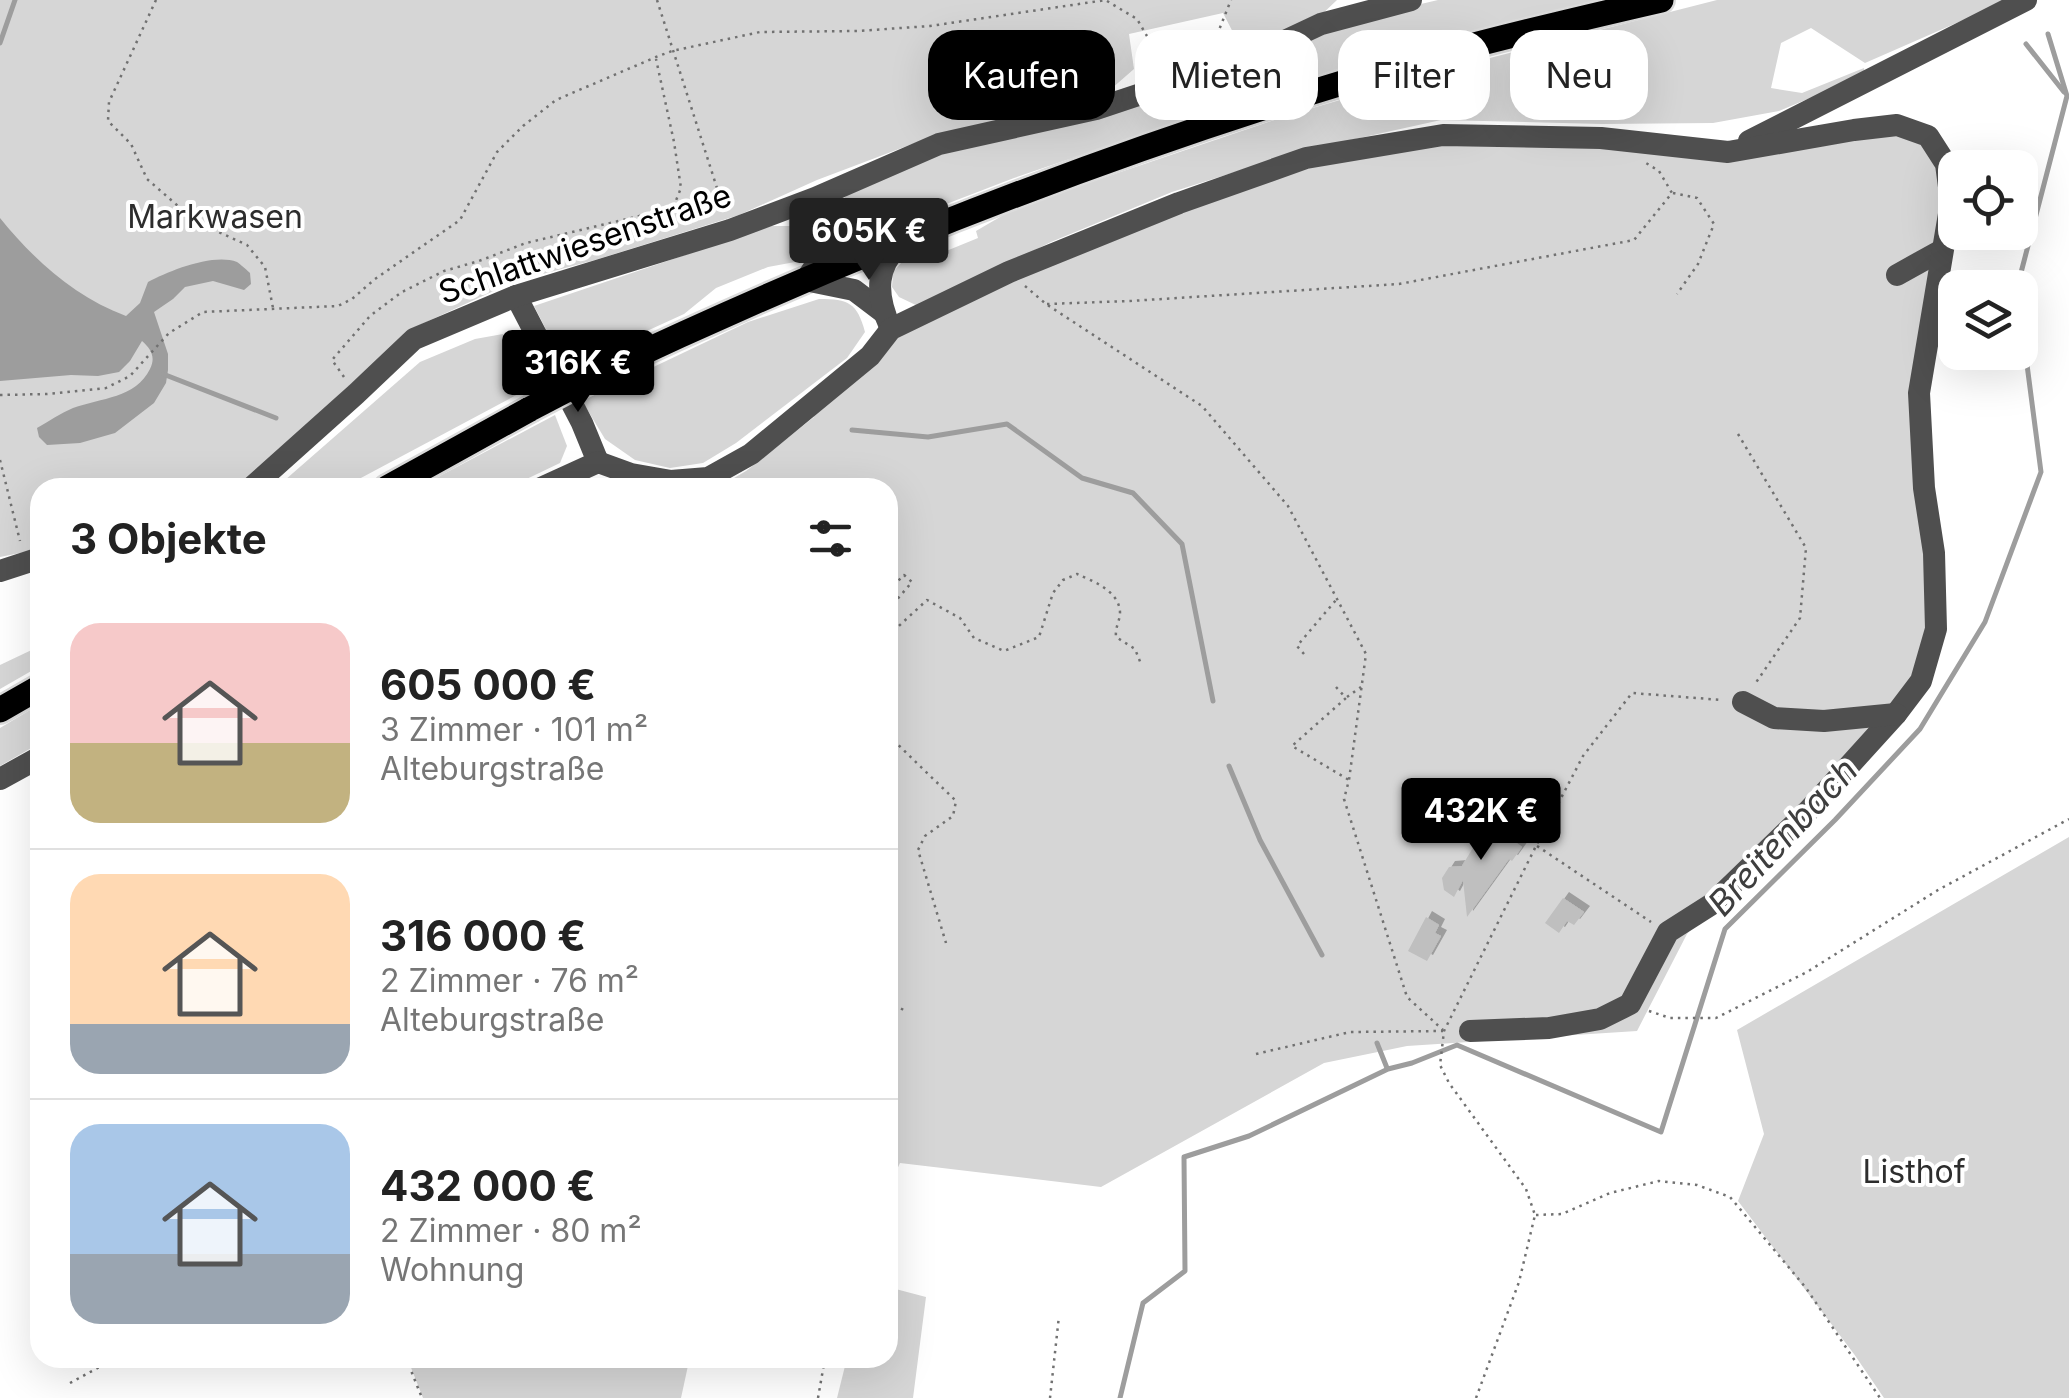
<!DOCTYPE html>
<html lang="de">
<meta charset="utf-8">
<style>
:root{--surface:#fff;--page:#f2f2f2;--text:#222;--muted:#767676;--line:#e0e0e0;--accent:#000}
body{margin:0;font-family:Inter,sans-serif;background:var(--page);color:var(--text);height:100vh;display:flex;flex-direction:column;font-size:38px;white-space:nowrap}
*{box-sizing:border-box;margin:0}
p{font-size:32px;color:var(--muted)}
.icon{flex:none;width:55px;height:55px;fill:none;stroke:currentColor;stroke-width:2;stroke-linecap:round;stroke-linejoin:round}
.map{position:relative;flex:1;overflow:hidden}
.sheet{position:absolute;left:30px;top:478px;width:868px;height:890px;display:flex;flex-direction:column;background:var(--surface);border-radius:30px;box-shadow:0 10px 40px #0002}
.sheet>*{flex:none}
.hud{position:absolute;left:928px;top:30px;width:950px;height:90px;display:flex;gap:20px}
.buttons{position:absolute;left:1938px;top:150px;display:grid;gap:20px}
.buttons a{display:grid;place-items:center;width:100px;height:100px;border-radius:20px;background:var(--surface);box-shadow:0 10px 40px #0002;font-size:50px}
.price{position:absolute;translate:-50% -85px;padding:0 22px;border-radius:10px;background:var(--accent);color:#fff;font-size:32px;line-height:65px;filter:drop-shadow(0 2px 5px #0008)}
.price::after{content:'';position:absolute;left:50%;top:60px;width:30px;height:22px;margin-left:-15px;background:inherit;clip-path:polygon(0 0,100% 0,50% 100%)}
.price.on{background:#222;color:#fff}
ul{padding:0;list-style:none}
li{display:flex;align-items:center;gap:30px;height:250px;padding:0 40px}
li+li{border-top:2px solid var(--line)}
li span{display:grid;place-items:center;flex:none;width:280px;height:200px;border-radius:30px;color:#555}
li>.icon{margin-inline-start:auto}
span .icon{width:120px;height:120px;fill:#fffc;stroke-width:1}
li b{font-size:42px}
h2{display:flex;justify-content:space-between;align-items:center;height:120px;padding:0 40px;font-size:42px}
.tag{padding:0 35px;border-radius:30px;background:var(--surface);box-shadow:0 10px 40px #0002;font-size:35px;line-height:90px}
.tag.on{background:var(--accent);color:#fff}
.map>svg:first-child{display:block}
.green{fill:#d6d6d6}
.water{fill:#9d9d9d}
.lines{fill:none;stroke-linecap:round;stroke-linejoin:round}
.stream{stroke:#9d9d9d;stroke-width:5}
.building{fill:#bfbfbf;filter:url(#shadow)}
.major-casing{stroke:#dbdbdb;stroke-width:30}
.path{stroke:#717171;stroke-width:2.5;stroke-dasharray:2.5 5;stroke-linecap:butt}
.minor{stroke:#4f4f4f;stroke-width:22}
.major{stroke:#000;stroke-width:25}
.major-bridge-casing{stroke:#dbdbdb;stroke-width:30;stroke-linecap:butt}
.major-bridge{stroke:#000;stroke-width:25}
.labels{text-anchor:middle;stroke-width:8;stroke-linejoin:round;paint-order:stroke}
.park-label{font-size:32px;fill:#2d2d2d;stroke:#fff}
.street-label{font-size:32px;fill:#000;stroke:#fff}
.water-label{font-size:35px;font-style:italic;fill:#3e3e3e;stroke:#fff}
</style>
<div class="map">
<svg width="2069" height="1398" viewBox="0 0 2069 1398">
<defs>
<filter id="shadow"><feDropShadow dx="6" dy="-6" stdDeviation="0" flood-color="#0004"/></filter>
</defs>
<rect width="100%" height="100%" fill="#fff"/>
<g class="green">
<path d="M0 0H1337L1318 18 1246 50 1237 40 1223 13 1129 34 1134 69 1103 96 936 135 817 180 739 215 595 260 513 282 411 329 238 487 40 488V549L0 557Z"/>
<path d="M1438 0H1606L1382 56 1252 97 1014 178 897 223 876 227 841 215 838 206 850 191 947 150 1374 15Z"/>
<path d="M1717 0H2009L1865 63 1811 28 1781 43 1771 88 1802 93 1864 68 1865 75 1779 111 1713 123 1602 124 1441 120 1301 151 1172 192 1051 242 920 307 899 297 892 287 893 272 902 262 934 256 978 238 976 231 1017 207 1292 114 1443 70Z"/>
<path d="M1897 125 1946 164 1919 393 1934 553 1921 681 1712 904 1687 934 1637 1031 1407 1046 1324 1063 1101 1187 900 1163 888 1189V488H717L746 471 814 417 816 401 891 329 1306 158 1443 135 1728 152Z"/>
<path d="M771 226H793L804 237 805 252 795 262 768 267 716 288 684 314 566 368 534 306Z"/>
<path d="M819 299C849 299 857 303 865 332L847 358 736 443 703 463 670 468 635 460 605 439 582 401 748 322Z"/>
<path d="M503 334 539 383 344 487H277L420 362 475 339Z"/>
<path d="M555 415 567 446 560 463 510 487H419Z"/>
<path d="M40 646V666L0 689V665Z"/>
<path d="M40 704V743L0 766V728Z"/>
<path d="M2069 837V1398H1884L1854 1354 1738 1201 1764 1134 1737 1030Z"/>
<path d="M888 1287 926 1297 913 1398H837L847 1358H888Z"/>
<path d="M689 1361 681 1398H423L410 1365Z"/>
</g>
<path class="water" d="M0 218C34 260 75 297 126 316L140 303 148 282C169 271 213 253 237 262 239 263 249 272 250 273L251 284 244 290 213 281 185 287 173 299 154 312 168 354V370L166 383 154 403 115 433 80 443 47 445 39 437 37 428C49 421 61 413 73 408 101 398 136 398 150 369 156 357 151 349 142 341L130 361 119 372 98 376 71 375 0 381Z"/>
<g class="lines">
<g class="stream">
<path d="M0 43 15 0"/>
<path d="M2026 44 2064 92"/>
<path d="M2017 288 2067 96 2048 34"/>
<path d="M163 374 276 418"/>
<path d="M852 430 928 437 1007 424 1082 478 1133 493 1182 544 1213 701"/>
<path d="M1229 766 1260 840 1322 955"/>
<path d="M1377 1043 1387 1068"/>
<path d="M1120 1398 1143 1303 1185 1271 1184 1157 1249 1136 1388 1069 1412 1063 1457 1045 1661 1132 1725 929 1835 820 1920 729 1985 622 2041 472 2020 311"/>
</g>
</g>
<g class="building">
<path d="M1479 817 1522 847 1512 861 1509 859 1467 917 1463 880 1454 897 1444 890 1442 878 1449 867 1462 866 1477 841 1467 835Z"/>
<path d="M1563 898 1584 912 1574 925 1567 921 1559 933 1545 923Z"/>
<path d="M1426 917 1439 925 1435 933 1441 936 1427 961 1408 951Z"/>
</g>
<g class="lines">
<g class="major-casing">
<g id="major">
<path d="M601 372C872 244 1152 135 1441 54 1513 34 1587 17 1661 0"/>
<path d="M387 488 530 409"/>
<path d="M0 710 40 687"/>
</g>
</g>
<g class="path">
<path d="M156 0 109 102 108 121 131 144 147 179 178 206 212 229 247 245 265 267 273 308"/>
<path d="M657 0 724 210"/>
<path d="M1107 1 1137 19 1154 48"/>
<path d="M1217 35 1231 0"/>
<path d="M1673 193 1697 198 1714 224 1698 264 1677 294"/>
<path d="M1025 286 1046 304 1202 406 1288 506 1366 654 1349 780 1344 799 1407 997 1443 1030"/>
<path d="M1047 304 1130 301 1399 284 1634 240 1672 193 1659 171 1646 163"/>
<path d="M344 377 332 360 370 316 402 292 444 271 479 261 526 243 673 208 681 188 674 142 656 59"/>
<path d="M0 395 47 394 106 388 130 376 169 333 203 312 338 306 352 299 375 279 460 220 497 152 523 126 556 100 656 57 672 51 760 32 857 31 930 26 1106 0"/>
<path d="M1738 434 1806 548 1800 618 1755 684"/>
<path d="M0 460 20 541"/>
<path d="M888 591 904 575 912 582 888 610"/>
<path d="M888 636 927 600 960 618 974 638 1004 651 1039 637 1053 593 1063 580 1077 574C1093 581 1119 591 1120 612 1120 621 1115 627 1116 637L1135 649 1141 664"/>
<path d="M1304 654 1297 646 1336 600"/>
<path d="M1336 687 1346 698 1292 746 1349 780"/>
<path d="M1347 697 1361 687"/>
<path d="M888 735 956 801 953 816 925 836 918 850 946 943"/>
<path d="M1537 846 1651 922"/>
<path d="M888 1001 907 1012"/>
<path d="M1649 1011 1670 1018H1716L1807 972 1938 890 2069 819"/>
<path d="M1256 1054 1350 1032 1443 1031"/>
<path d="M1536 1215 1562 1214 1610 1193 1659 1181 1697 1185 1730 1197 1806 1288 1880 1398"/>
<path d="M406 1358 422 1398"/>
<path d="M70 1383 116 1358"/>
<path d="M818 1398 825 1358"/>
<path d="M1050 1398 1059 1316"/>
<path d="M1476 1398 1519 1282 1535 1215 1526 1189 1449 1083 1440 1065 1444 1031 1536 846 1583 756 1632 693 1722 700"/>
</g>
<g class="minor">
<path d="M1749 141 2026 0"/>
<path d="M821 212 859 231 913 235"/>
<path d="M1897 275 1942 250"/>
<path d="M805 280C819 264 822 252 821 231 820 221 822 214 818 205"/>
<path d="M805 280 854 290 883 312"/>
<path d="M516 296 582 423 598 462"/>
<path d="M891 329C875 294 874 264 906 239"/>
<path d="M251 488 356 394 414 339 516 296 730 230 815 198 939 144 1096 109 1246 59 1321 24 1411 0"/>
<path d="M541 488 598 462 631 474 671 481 708 478 751 454 870 356 891 329 1009 272 1179 203 1306 158 1443 135 1601 138 1728 152 1854 130 1897 125 1928 136 1946 164 1951 202 1919 393 1924 488 1934 553 1936 629 1921 681 1896 714 1809 810 1712 904 1668 932 1630 1004 1600 1019 1549 1028 1470 1031"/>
<path d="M0 571 40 558"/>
<path d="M1743 702 1774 718 1824 721 1896 714"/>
<path d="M0 779 40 757"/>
</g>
<use href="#major" class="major"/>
<g class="major-bridge-casing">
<path id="major-bridge" d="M530 409 601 372"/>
</g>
<use href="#major-bridge" class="major-bridge"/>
</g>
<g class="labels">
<g class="park-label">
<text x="215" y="228">Markwasen</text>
<text x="1914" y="1183">Listhof</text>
</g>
<g class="street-label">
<text transform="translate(585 244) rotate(-19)" y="11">Schlattwiesenstraße</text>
</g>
<g class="water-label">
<text transform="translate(1783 837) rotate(-47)" y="12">Breitenbach</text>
</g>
</g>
</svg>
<div class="buttons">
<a><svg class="icon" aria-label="locate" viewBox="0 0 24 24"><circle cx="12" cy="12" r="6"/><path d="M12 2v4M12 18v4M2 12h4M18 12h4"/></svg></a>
<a><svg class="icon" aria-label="layers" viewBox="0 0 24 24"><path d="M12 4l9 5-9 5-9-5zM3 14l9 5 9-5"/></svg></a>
</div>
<b class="price on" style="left:869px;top:283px">605K €</b>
<b class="price" style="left:578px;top:415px">316K €</b>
<b class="price" style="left:1481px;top:863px">432K €</b>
<div class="hud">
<a class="tag on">Kaufen</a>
<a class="tag">Mieten</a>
<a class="tag">Filter</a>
<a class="tag">Neu</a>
</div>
<section class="sheet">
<h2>3 Objekte<svg class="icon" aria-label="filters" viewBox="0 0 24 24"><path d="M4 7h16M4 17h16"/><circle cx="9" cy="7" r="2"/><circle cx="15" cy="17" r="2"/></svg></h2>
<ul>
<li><span style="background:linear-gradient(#f6c9c9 60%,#c2b280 0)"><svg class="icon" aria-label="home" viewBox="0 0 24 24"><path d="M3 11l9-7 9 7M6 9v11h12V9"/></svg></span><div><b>605 000 €</b><p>3 Zimmer · 101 m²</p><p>Alteburgstraße</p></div></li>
<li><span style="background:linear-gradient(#ffd9b3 75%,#9aa5b1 0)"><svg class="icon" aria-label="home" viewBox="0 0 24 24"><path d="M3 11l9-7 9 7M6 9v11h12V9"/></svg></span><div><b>316 000 €</b><p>2 Zimmer · 76 m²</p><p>Alteburgstraße</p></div></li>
<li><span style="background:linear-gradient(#a9c7e8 65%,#9aa5b1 0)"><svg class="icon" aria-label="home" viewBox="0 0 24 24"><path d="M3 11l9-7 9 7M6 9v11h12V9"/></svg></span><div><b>432 000 €</b><p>2 Zimmer · 80 m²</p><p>Wohnung</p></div></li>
</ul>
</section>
</div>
